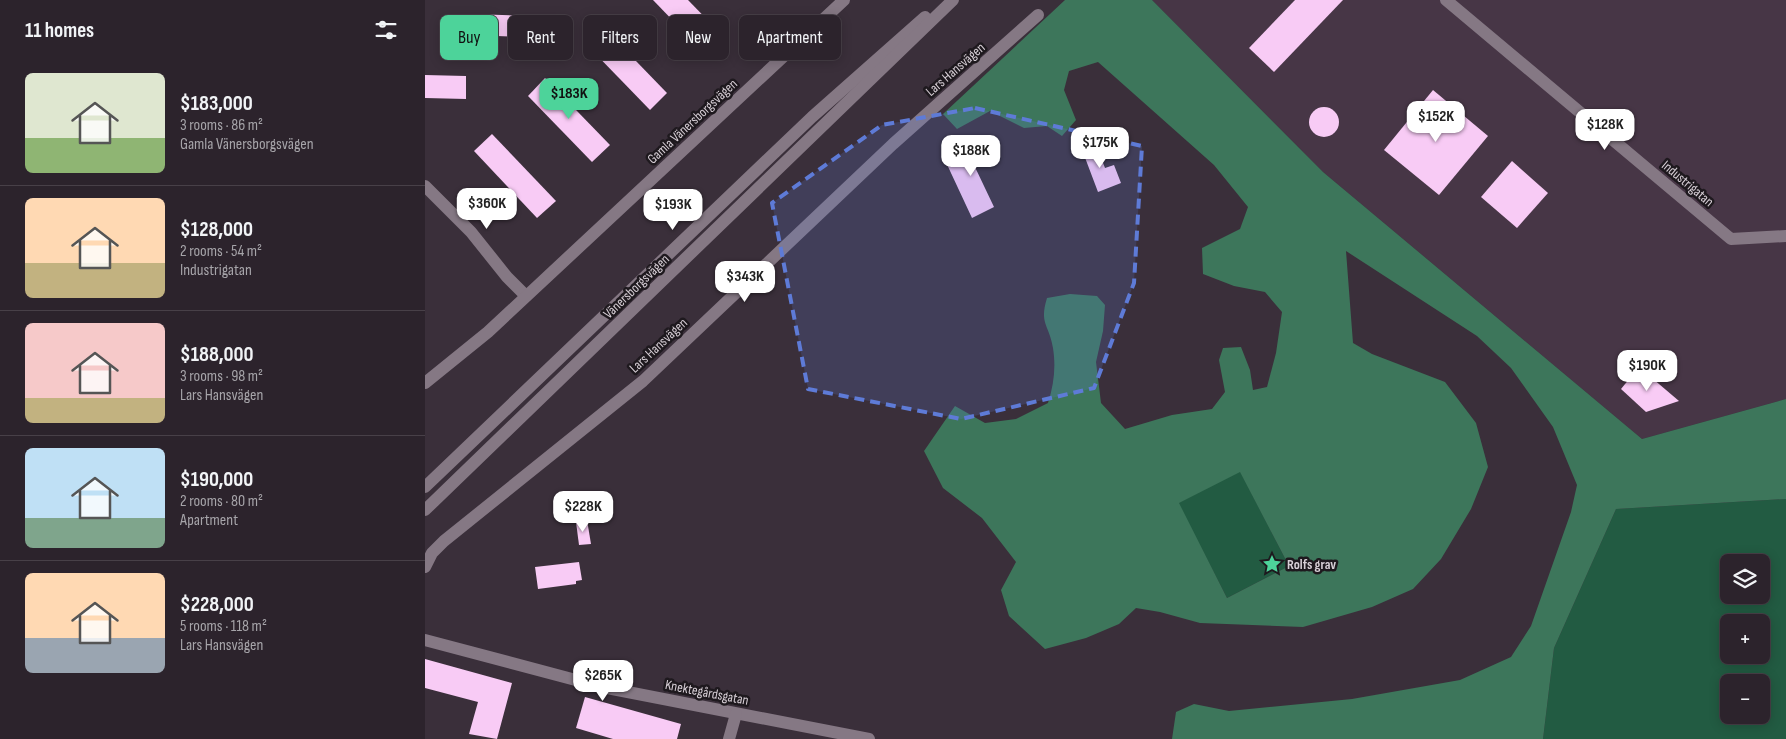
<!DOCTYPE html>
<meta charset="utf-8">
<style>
:root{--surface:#2c232c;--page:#382f38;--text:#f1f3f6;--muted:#a6a4a9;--line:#484048;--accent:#4dd39a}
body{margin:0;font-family:"Sofia Sans Condensed",sans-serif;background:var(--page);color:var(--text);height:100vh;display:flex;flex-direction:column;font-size:19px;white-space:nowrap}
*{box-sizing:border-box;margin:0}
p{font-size:16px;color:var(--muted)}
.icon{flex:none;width:28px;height:28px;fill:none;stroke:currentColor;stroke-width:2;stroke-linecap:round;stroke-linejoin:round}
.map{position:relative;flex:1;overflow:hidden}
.drawer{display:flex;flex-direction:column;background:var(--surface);width:425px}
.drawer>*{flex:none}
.guide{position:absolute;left:15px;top:15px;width:475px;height:45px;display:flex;gap:10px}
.fabs{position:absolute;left:1295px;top:554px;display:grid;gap:10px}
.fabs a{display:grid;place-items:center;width:50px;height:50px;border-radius:8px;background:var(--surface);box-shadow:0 2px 12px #0003,0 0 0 1px var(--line);font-size:25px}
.price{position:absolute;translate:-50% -42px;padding:0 11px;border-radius:10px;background:#fff;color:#222;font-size:16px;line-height:32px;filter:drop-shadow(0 1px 2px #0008)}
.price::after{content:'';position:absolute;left:50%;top:30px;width:15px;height:11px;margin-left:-8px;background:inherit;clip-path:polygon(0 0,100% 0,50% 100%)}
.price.selected{background:var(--accent);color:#111}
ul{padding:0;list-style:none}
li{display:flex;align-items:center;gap:15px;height:125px;padding:0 25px}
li+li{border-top:1px solid var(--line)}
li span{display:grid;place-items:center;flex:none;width:140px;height:100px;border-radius:8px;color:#555}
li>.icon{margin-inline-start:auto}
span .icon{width:60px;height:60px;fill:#fffc;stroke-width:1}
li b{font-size:21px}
h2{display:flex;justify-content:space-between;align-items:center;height:60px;padding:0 25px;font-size:21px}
.pill{padding:0 18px;border-radius:8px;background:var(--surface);box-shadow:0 2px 12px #0003,0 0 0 1px var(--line);font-size:18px;line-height:45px}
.pill.selected{background:var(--accent);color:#111}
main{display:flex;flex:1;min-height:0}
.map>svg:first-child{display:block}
.built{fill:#473646}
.green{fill:#225b42;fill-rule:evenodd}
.forest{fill:#3d765b;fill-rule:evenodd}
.building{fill:#f8cbf5}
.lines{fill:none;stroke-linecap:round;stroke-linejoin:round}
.minor{stroke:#857884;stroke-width:12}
.secondary{stroke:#857884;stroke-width:12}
.marked{fill:#5e7bd7;fill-opacity:0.2;stroke:#5e7bd7;stroke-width:4;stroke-dasharray:10 6;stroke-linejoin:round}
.labels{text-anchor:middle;stroke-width:5;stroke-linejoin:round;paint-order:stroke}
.street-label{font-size:14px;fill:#d7cfd6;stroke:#1e191e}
.poi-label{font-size:14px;font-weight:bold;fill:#d7cfd6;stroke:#1e191e;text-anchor:start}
</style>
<main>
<section class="drawer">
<h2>11 homes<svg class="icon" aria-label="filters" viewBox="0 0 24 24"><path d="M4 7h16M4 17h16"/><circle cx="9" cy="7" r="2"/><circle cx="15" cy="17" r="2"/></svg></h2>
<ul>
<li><span style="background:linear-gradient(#dfe7d0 65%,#8fb573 0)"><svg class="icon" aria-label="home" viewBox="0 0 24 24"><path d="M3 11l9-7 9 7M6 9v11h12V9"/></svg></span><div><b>$183,000</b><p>3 rooms · 86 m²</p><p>Gamla Vänersborgsvägen</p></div></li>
<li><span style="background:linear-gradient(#ffd9b3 65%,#c2b280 0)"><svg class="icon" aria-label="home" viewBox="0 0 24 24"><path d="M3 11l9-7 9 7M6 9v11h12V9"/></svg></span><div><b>$128,000</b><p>2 rooms · 54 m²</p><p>Industrigatan</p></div></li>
<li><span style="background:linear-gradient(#f6c9c9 75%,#c2b280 0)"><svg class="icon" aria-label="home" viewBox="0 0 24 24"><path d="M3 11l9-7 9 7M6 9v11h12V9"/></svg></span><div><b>$188,000</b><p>3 rooms · 98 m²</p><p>Lars Hansvägen</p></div></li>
<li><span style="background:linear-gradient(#bfe0f5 70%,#7fa58c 0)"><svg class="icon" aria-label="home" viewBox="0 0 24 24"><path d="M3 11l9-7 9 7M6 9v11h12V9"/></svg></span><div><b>$190,000</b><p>2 rooms · 80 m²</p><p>Apartment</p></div></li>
<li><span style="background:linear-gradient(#ffd9b3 65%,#9aa5b1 0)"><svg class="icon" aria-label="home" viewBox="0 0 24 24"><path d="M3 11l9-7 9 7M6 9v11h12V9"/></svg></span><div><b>$228,000</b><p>5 rooms · 118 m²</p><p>Lars Hansvägen</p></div></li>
</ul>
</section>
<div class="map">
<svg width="1361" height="739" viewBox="0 0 1361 739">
<rect width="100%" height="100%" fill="#3a2f3a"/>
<path class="built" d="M727 0H1361V399L1217 439 898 172Z"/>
<g class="green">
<path d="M815 471 864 566 802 598 753 503Z"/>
<path d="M1361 499V739H1118L1129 648 1191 509ZM1304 562H1336V595H1304ZM1304 622H1336V655H1304ZM1304 682H1336V715H1304Z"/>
</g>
<path class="forest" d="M640 0H727L898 172 1217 439 1361 399V499L1191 509 1129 648 1118 739H747L751 712 769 704 804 711 927 699 1035 680 1086 657 1106 626 1146 512 1152 485 1128 427 1086 368 1052 336 921 251 928 343 947 354 1020 382 1051 423 1063 467 1046 509 1016 559 988 589 947 607 878 627 775 623 735 612 711 608 694 624 661 638 620 649 584 616 576 590 591 562 557 518 518 488 499 451 530 406 560 423 591 419 623 403C629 384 631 367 628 348 624 324 614 324 622 298L645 294 672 296 680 305 678 331 671 362 676 403 700 429 747 415 787 409 800 392 794 360 798 348 816 347 825 370 828 390 842 387 851 353 857 312 840 292 809 286 778 274 777 248 815 229 823 207 789 165 673 62 644 71 639 90 651 120 637 136 622 126 599 128 565 111 532 129 518 114ZM815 472 864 566 802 598 754 503Z"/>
<g class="building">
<path d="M228 0H263L302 40 284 58Z"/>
<path d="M870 0H918L849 72 824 48Z"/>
<path d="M46 14 104 16 103 37 45 35Z"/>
<path d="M179 28 242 93 225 110 161 44Z"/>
<path d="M0 75 41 76V99L0 98Z"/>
<path d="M120 78 185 145 167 162 103 96Z"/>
<path d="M1008 90 1063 136 1014 195 959 150Z"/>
<circle cx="899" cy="122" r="15"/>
<path d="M67 134 131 201 112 218 49 151Z"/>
<path d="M561 139 569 155 549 165 569 207 547 218 519 158Z"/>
<path d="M670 142 680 168 689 165 696 183 673 192 656 147Z"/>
<path d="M1087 161 1123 193 1092 228 1056 197Z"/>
<path d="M1214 367 1254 401 1221 412 1196 389Z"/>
<path d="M162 520 166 544 154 545 151 522Z"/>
<path d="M154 562 157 580 151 581V584L113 589 110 567Z"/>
<path d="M0 659 87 683 72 739 44 734 53 702 0 688Z"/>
<path d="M160 697 256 724 252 739H188L151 728Z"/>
</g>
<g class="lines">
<g class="minor">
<path d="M1021 0 1306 239 1361 236"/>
<path d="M0 186 46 232 82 277 101 296"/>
<path d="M0 383 63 332 419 0"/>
<path d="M0 567 7 553 19 541 218 381 468 144 613 15"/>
<path d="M0 640 177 687 444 739"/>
<path d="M304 739 311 714"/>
</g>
<g class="secondary">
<path d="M0 487 387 117 500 17"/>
<path d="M0 510 528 0"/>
</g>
</g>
<path class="marked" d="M550 108 717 146 709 283 669 388 536 419 383 389 347 203 457 125Z"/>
<defs>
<g id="sight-bare" transform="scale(1.5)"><path d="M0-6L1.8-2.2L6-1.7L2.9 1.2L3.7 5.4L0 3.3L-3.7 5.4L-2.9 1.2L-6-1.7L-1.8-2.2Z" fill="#4dd39a" stroke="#1e191e" stroke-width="2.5" paint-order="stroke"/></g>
</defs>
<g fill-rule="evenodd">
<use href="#sight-bare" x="847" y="564"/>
</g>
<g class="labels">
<g class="street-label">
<text transform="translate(530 69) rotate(-41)" y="5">Lars Hansvägen</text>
<text transform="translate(267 121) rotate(-43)" y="5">Gamla Vänersborgsvägen</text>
<text transform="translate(1263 183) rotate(40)" y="5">Industrigatan</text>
<text transform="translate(211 286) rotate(-44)" y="5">Vänersborgsvägen</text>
<text transform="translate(233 345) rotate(-43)" y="5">Lars Hansvägen</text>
<text transform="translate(282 692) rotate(11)" y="5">Knektegårdsgatan</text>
</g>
<g class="poi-label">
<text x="862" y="569">Rolfs grav</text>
</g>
</g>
</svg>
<div class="fabs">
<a><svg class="icon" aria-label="layers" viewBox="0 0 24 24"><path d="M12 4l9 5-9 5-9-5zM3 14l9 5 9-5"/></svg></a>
<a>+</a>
<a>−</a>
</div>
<b class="price selected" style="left:144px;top:120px">$183K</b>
<b class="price" style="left:1011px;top:143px">$152K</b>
<b class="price" style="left:1180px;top:151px">$128K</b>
<b class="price" style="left:675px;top:169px">$175K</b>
<b class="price" style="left:546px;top:177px">$188K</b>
<b class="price" style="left:62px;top:230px">$360K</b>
<b class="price" style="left:248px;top:231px">$193K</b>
<b class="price" style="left:320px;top:303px">$343K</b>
<b class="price" style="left:1222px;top:392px">$190K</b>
<b class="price" style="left:158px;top:533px">$228K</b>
<b class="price" style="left:178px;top:702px">$265K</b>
<div class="guide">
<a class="pill selected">Buy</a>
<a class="pill">Rent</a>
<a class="pill">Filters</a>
<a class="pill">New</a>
<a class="pill">Apartment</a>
</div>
</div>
</main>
